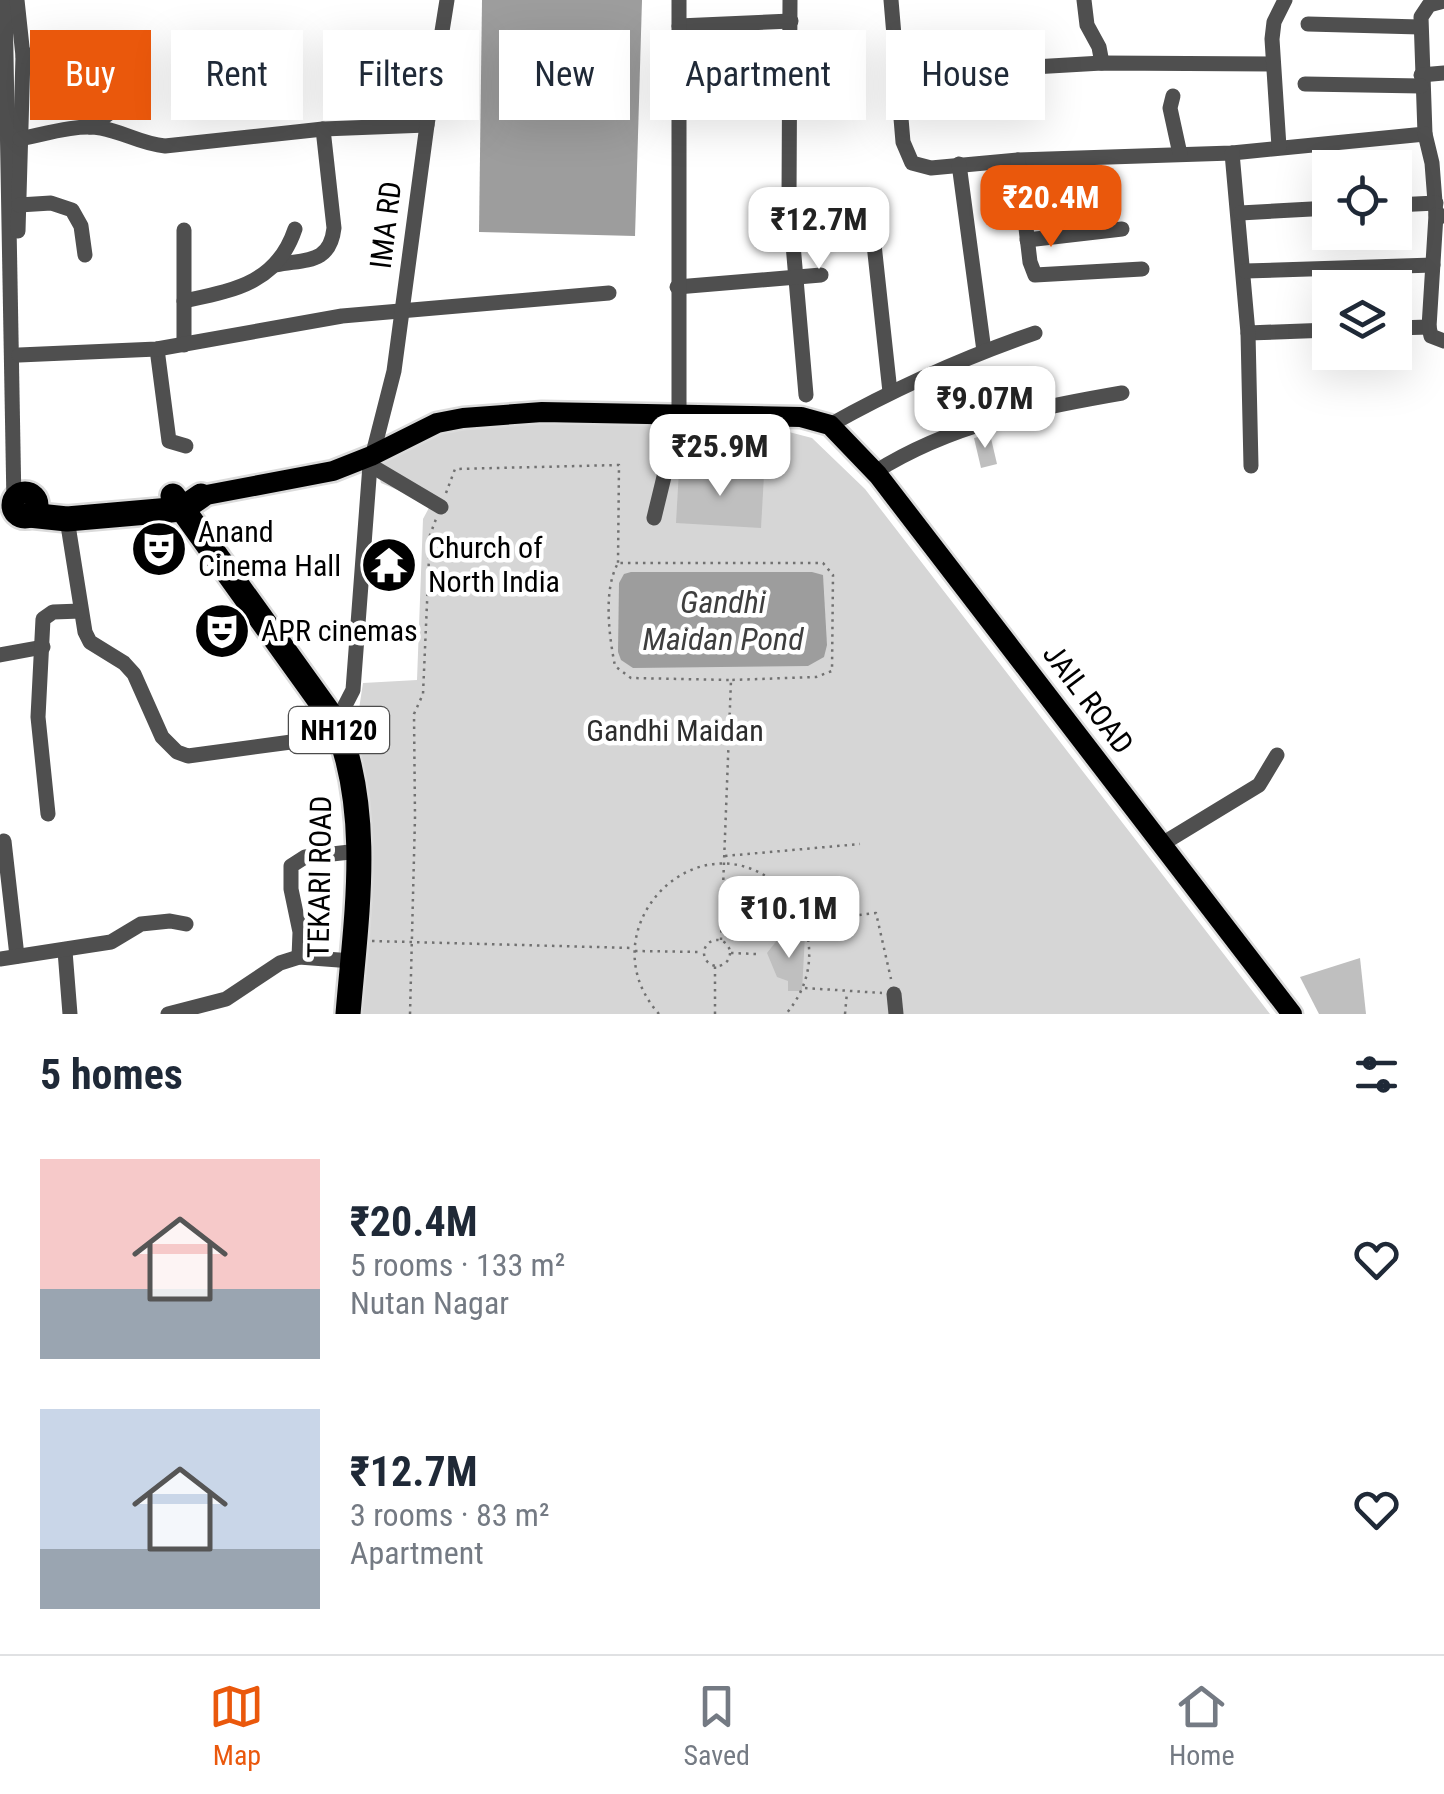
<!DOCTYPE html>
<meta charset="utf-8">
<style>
:root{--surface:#fff;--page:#f2f2f3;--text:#1f2937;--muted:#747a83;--line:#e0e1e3;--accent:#ea580c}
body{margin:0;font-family:"Roboto Condensed",sans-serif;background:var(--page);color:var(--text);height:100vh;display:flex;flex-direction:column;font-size:38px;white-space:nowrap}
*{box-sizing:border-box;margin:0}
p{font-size:32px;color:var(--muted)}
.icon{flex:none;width:55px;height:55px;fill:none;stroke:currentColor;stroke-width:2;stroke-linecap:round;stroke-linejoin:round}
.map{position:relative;height:1014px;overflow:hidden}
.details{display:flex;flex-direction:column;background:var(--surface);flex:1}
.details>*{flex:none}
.guide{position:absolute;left:30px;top:30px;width:1385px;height:90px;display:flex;gap:20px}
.controls{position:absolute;left:1312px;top:150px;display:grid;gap:20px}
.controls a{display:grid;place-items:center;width:100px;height:100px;border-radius:0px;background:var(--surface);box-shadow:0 10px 40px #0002;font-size:50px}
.price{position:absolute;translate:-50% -85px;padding:0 22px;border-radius:20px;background:#fff;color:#222;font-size:32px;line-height:65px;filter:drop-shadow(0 2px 5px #0008)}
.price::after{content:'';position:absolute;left:50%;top:60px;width:30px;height:22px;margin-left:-15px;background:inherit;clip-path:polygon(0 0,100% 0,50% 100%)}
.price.current{background:var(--accent);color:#fff}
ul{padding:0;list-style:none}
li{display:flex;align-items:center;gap:30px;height:250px;padding:0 40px}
li span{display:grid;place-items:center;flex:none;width:280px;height:200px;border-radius:0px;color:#555}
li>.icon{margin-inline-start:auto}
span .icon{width:120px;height:120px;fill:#fffc;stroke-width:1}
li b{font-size:42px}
h2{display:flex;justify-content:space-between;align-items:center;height:120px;padding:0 40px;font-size:42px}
.chip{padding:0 35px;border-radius:0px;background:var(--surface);box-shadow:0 10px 40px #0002;font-size:35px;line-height:90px}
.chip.current{background:var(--accent);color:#fff}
.tab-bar{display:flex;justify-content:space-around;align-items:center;height:140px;border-top:2px solid var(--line);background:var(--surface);font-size:28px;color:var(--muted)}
.tab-bar a{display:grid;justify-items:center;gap:5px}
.tab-bar .current{color:var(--accent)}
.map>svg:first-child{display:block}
.green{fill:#d6d6d6}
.water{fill:#9d9d9d}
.building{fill:#bfbfbf}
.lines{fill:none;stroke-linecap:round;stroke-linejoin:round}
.major-casing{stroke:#dbdbdb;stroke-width:25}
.highway-casing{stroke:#dbdbdb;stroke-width:30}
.path{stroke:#717171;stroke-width:2.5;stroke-dasharray:2.5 5;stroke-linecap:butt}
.minor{stroke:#4f4f4f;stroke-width:15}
.major{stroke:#000;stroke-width:20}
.highway{stroke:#000;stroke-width:25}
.labels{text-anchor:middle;stroke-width:9;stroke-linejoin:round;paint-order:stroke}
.shield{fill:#fff;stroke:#4c4c4c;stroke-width:2.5}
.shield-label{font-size:28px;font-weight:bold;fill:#000}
.street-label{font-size:30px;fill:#000;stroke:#fff}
.poi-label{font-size:30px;fill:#000;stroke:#fff;text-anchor:start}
.park-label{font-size:30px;fill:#2d2d2d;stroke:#fff}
.water-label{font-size:32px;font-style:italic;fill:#3e3e3e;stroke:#fff}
</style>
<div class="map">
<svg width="1444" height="1014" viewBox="0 0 1444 1014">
<rect width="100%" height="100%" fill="#fff"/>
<path class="green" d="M754 423 812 438 865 489 1270 1014H359L369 941 366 795 355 735 363 683 417 680 423 519 431 504 381 483 371 456 454 424Z"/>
<g class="water">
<path d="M482 0H642L635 236 479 232Z"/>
<path d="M631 572H812L823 575 827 645 824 657 808 666 633 668 621 660 618 652 619 583 624 574Z"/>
</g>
<g class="building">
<path d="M990 434 997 464 981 468 974 438Z"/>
<path d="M679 470 764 475 761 528 676 523Z"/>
<path d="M805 935 802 991H788V981L777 977 767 953 778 939Z"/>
<path d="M1360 958 1366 1014H1319L1300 977Z"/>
</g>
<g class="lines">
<g class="major-casing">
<path id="major" d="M201 496 333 471 371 456 437 423 463 418 542 412 801 417 830 425 878 475 1292 1014"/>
</g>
<g class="highway-casing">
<g id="highway">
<circle cx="25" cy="505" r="11"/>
<path d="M173 496 336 723C373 816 356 917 348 1014"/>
<path d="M29 515 67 519 182 509 201 496"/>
</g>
</g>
<g class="path">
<path d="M446 493 455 469 619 465 618 563"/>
<path d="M725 856 860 844"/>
<path d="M807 921 876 913 891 979"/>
<path d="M721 940 731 680 631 678 615 666C609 636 603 590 618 563H823L833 575 832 671 816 677 731 680"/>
<circle cx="717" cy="953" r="13"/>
<path d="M372 941 633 948"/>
<path d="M635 951 702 952"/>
<path d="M731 953 756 954"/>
<path d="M805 988 882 993"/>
<path d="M410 1014 415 817 414 714 423 694 430 535 436 519"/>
<path d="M659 1014C585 931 695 815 778 885 792 896 802 911 806 929 814 961 807 989 786 1014"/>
<path d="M715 1014V966"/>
<path d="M845 1014 847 992"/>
</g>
<g class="minor">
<path d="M5 0 14 504"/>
<path d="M17 0 23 56 18 231"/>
<path d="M790 0 789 198 806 395"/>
<path d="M891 0 903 142 912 163 931 168 1018 160 1232 153 1425 134 1421 17 1429 5 1444 1"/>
<path d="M1084 0 1087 25 1099 47 1102 63"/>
<path d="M1308 24 1420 27"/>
<path d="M679 26 791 21"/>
<path d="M23 56 112 45 136 48C161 82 113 111 90 127"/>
<path d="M896 59 948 55 953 56 962 70 966 71 1102 63 1273 64"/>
<path d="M1421 75 1444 73"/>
<path d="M1305 84 1421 86"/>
<path d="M1173 96 1170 108 1180 154"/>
<path d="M1425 134 1432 163 1436 215 1444 216"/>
<path d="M20 139C45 134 76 124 101 128 124 132 141 144 165 146L323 129 427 125"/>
<path d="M1279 147 1272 39 1274 22 1285 0"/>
<path d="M1232 153 1248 333 1330 330"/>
<path d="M1018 160 1030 262 1035 275 1142 269"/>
<path d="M959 164 984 351"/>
<path d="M869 198 890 392"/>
<path d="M19 205 51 203 72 210 81 226 85 255"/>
<path d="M1395 205 1436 203"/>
<path d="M1240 213 1330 208"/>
<path d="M1027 240 1122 229"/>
<path d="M276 265C306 259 330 264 334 228L323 129"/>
<path d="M1245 271 1433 265"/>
<path d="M677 287 821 275"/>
<path d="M184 301C235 290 277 283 295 229"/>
<path d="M1429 327 1431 336 1444 341"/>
<path d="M1395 328 1429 327 1436 215"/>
<path d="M1248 333 1251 466"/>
<path d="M184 345V230"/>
<path d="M157 349 169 441 186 446"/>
<path d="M19 355 157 349 342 316 609 293"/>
<path d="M830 425C896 388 963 358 1035 333"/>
<path d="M370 465 441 507"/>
<path d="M875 472C951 424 1035 408 1122 393"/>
<path d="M654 518 679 415V0"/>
<path d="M67 519 85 632 90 642 124 663 134 674 162 737 177 752 188 756 306 740 336 723 353 690 370 465 394 371 427 125 447 0"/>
<path d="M0 655 43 647"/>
<path d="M48 814 38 717 43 619 53 612 81 611"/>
<path d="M4 841 17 956"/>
<path d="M1162 844 1259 785 1277 755"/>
<path d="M65 951 70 1014"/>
<path d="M299 957 300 932 291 889V866L305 857 359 851"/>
<path d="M0 959 111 942 141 924 170 921 186 924"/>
<path d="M894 994 896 1014"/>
<path d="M168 1014 226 999 280 963 299 957 352 961"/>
</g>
<use href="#major" class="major"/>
<use href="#highway" class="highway"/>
</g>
<defs>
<g id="theatre-disc" transform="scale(2.875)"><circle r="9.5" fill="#000" stroke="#fff"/><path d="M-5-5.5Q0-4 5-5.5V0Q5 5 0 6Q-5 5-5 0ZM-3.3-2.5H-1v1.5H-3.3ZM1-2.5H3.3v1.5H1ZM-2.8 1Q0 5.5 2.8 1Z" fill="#fff"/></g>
<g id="temple-disc" transform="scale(2.875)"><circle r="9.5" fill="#000" stroke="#fff"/><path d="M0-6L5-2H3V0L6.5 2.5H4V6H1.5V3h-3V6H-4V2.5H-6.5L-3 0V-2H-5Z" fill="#fff"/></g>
</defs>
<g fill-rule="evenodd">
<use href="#theatre-disc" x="159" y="549"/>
<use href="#temple-disc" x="389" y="565"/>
<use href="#theatre-disc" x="222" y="631"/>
</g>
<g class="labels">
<rect class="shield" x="289" y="707" width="100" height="46" rx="8"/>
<g class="shield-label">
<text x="339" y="740">NH120</text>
</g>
<g class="street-label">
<text transform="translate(386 225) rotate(-83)" y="10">IMA RD</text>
<text transform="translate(1088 699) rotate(53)" y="10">JAIL ROAD</text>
<text transform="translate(320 877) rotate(-89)" y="10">TEKARI ROAD</text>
</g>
<g class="poi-label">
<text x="198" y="542">Anand<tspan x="198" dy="34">Cinema Hall</tspan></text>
<text x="428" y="558">Church of<tspan x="428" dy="34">North India</tspan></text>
<text x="261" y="641">APR cinemas</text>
</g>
<g class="park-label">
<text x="675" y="741">Gandhi Maidan</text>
</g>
<g class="water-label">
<text x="723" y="613">Gandhi<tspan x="723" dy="37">Maidan Pond</tspan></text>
</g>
</g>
</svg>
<div class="controls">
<a><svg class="icon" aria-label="locate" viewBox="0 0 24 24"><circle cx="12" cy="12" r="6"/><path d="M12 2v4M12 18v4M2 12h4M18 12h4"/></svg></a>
<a><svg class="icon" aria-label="layers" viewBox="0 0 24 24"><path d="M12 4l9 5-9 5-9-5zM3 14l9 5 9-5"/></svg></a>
</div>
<b class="price current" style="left:1051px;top:250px">₹20.4M</b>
<b class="price" style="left:819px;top:272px">₹12.7M</b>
<b class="price" style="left:985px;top:451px">₹9.07M</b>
<b class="price" style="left:720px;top:499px">₹25.9M</b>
<b class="price" style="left:789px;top:961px">₹10.1M</b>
<div class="guide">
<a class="chip current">Buy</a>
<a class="chip">Rent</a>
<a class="chip">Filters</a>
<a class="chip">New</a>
<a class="chip">Apartment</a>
<a class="chip">House</a>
</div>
</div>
<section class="details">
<h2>5 homes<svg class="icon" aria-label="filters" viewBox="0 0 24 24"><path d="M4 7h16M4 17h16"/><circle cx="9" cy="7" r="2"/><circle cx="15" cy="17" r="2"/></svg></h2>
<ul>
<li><span style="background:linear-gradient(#f6c9c9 65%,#9aa5b1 0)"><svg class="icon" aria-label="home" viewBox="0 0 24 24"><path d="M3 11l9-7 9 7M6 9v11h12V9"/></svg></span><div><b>₹20.4M</b><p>5 rooms · 133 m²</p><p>Nutan Nagar</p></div><svg class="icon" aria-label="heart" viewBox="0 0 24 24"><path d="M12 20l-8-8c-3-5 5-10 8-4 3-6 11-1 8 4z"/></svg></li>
<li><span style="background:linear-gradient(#c9d6e8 70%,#9aa5b1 0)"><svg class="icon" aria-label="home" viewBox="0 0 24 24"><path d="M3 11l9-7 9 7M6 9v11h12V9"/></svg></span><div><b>₹12.7M</b><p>3 rooms · 83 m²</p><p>Apartment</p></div><svg class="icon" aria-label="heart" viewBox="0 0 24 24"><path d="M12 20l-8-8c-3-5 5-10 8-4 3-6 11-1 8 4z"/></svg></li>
</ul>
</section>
<nav class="tab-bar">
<a class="current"><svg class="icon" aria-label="map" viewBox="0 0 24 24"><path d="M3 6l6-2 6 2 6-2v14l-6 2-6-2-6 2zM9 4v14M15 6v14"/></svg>Map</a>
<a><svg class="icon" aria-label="saved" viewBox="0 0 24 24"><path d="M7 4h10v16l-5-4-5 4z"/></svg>Saved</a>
<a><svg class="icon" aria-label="home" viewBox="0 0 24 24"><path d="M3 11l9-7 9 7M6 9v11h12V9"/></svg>Home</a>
</nav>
